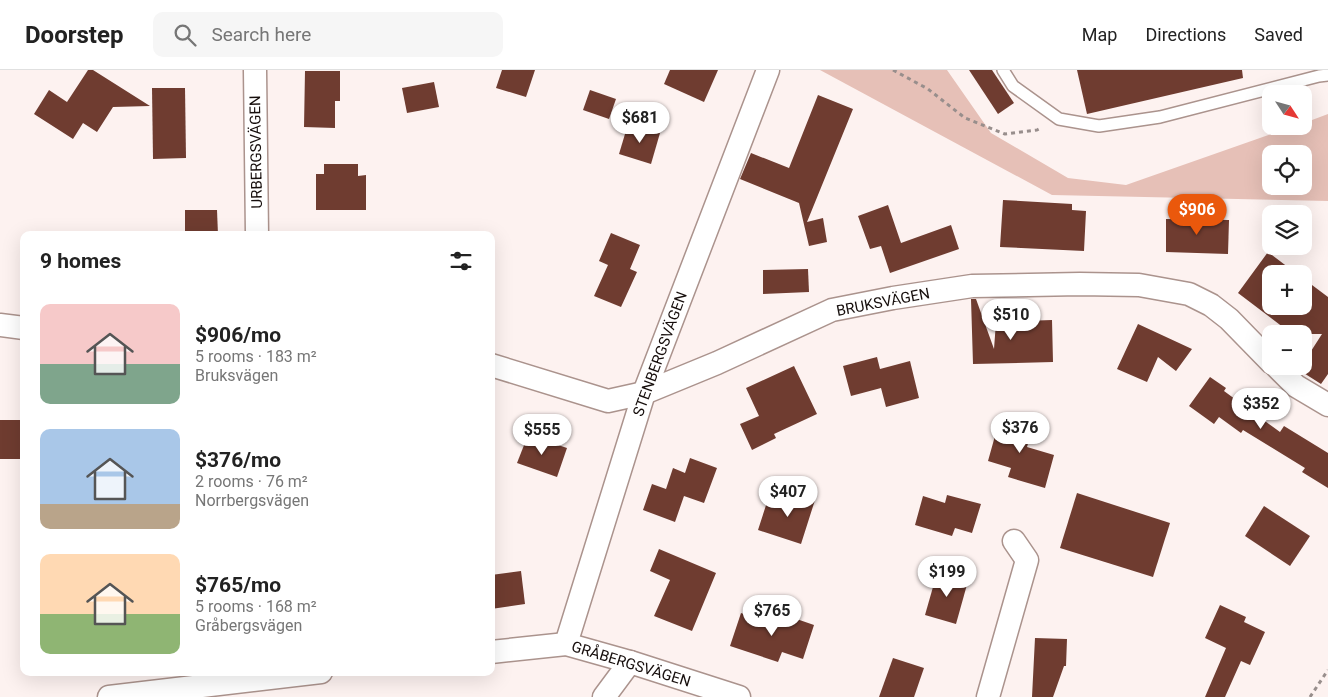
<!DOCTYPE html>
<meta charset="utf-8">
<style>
:root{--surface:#fff;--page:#f6f6f6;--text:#222;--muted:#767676;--line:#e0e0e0;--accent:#ea580c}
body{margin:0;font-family:Roboto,sans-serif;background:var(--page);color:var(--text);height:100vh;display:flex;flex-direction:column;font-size:19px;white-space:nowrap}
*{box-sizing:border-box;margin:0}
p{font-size:16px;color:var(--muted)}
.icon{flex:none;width:28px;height:28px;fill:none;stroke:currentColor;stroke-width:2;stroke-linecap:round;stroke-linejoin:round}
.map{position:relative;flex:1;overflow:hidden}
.details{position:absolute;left:20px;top:161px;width:475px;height:445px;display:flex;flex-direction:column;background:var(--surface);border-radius:10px;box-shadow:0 5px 20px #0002}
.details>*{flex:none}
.needle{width:32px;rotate:126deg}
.fabs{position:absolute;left:1262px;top:15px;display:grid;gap:10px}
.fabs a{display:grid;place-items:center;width:50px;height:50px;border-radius:10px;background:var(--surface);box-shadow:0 5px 20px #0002;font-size:25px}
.price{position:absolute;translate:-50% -42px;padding:0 11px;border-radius:18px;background:#fff;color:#222;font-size:16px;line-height:32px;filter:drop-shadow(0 1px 2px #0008)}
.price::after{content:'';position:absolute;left:50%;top:30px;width:15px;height:11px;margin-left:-8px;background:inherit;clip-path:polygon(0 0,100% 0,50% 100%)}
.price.current{background:var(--accent);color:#fff}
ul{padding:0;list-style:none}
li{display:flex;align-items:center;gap:15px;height:125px;padding:0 20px}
li span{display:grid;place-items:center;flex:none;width:140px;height:100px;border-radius:10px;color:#555}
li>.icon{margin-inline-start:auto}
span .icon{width:60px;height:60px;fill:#fffc;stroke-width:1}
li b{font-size:21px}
h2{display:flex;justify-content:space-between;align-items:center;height:60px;padding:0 20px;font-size:21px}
header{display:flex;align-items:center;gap:30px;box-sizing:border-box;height:70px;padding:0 25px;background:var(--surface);border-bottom:1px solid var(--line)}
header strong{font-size:24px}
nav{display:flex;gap:28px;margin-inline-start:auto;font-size:18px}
.search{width:350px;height:45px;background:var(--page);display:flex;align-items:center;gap:12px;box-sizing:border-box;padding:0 18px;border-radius:10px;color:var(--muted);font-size:19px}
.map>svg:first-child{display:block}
.green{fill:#e6c0b7;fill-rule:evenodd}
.building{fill:#6f3c30}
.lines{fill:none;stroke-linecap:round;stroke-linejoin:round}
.service-casing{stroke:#ab938d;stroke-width:14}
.minor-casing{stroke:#ab938d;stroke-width:25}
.path{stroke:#988e8c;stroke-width:3;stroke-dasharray:4 4;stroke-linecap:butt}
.service{stroke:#fff;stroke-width:11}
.minor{stroke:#fff;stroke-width:22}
.labels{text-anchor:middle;stroke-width:5;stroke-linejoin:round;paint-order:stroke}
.street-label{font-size:15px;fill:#160e0c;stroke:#fff}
</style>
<header>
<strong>Doorstep</strong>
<div class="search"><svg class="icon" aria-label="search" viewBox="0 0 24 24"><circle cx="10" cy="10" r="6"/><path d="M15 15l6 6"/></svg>Search here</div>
<nav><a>Map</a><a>Directions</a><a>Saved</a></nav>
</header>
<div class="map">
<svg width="1328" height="627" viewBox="0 0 1328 627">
<rect width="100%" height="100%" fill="#fdf2f0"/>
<path class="green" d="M820 0H947L991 63 1068 108 1126 115 1294 56H1304V53L1328 44V131L1052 125ZM1271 84H1304V116H1271Z"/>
<g class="building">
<path d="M88 0H93L150 36 113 37 97 62 83 53 73 69 34 44 49 20 67 32Z"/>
<path d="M502 0H535L526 27 496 18Z"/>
<path d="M670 0H718L704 32 664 14Z"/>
<path d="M969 0H992L1014 33 998 44Z"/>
<path d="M1077 0H1242L1243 8 1087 44Z"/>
<path d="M305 1H340V31H335V58L304 57Z"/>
<path d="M434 12 439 37 407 43 402 18Z"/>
<path d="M152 18H185L186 88 153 89Z"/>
<path d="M590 20 616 29 609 49 583 40Z"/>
<path d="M818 25 853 39 807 152 823 148 827 172 809 176 799 133 740 109 751 83 789 98Z"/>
<path d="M628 54 660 63 651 94 619 84Z"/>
<path d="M324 94H358V106L366 105V140H316V104H324Z"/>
<path d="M1003 130 1072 134V140L1086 141 1084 181 1000 177Z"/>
<path d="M888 135 901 173 951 155 959 179 890 203 881 176 870 179 858 146Z"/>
<path d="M185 140H217L218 165H185Z"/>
<path d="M1166 149 1229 150 1228 184 1166 182Z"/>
<path d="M611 163 640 175 630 199 637 202 621 237 594 226 608 195 599 191Z"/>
<path d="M1268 182 1297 204H1271V236H1304V209L1328 227V304L1321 314 1299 300 1301 296H1304V292L1322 264H1292L1238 223Z"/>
<path d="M808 199 809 222 763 224V200Z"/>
<path d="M971 229H976L994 279 996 252 1052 250 1053 292 973 294Z"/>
<path d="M1138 254 1192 279 1176 301 1158 287 1147 312 1117 299Z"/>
<path d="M877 287 880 299 910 291 919 328 886 337 881 318 851 326 843 296Z"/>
<path d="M794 296 817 344 774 364 776 368 752 380 740 354 759 346 746 318Z"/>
<path d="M1210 307 1226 318 1224 321 1280 362 1284 356 1328 383V418L1302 402 1305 398 1243 360 1241 363 1219 347 1214 354 1189 336Z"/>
<path d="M1000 348 1033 357 1027 377 1054 385 1045 418 1008 407 1011 398 988 391Z"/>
<rect x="0" y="350" width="24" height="39"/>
<path d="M528 365 567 378 557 407 517 393Z"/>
<path d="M690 388 717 398 704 433 684 426 675 452 643 440 652 414 666 419 673 398 685 403Z"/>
<path d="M793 423 815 430 801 474 758 460 768 429 789 436Z"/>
<path d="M1077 423 1170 453 1153 507 1060 478Z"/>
<path d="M947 425 981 434 972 463 955 458 952 466 915 455 923 426 945 433Z"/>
<path d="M1264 436 1310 466 1290 496 1245 466Z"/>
<path d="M659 479 716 503 692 561 654 546 670 510 650 501Z"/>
<path d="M521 501 525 534 491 539V505Z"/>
<path d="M937 503 968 511 956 554 925 545Z"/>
<path d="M1220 535 1246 547 1244 552 1265 562 1250 595 1241 591 1225 627H1205L1226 578 1205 568Z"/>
<path d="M741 543 781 557 785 545 814 555 803 589 782 582 778 592 730 576Z"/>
<path d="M1035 568 1067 569 1066 596H1064L1053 627H1032Z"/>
<path d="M893 588 924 598 914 627H879Z"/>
</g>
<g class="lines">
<g class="service-casing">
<path id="service" d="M1003 0 1013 16 1059 49 1099 56 1160 47 1319 6 1328 5"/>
</g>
<g class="minor-casing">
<g id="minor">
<path d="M255 0 257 165"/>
<path d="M0 255 24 258"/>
<path d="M491 295 608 331 644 323 717 293 832 240 893 228 972 216 1080 214 1139 215 1189 224 1211 235 1229 249 1271 292"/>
<path d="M1276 296 1296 316 1328 335"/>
<path d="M566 574 644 323 768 0"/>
<path d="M491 582 566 574 630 592 739 627"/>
<path d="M109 627 321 602"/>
<path d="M604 627 630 592"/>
<path d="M988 627 1027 490 1014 471"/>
</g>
</g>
<g class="path">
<path d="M893 0 928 19 965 48 1005 64 1037 60 1041 58"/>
<path d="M1310 627 1328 600"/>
</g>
<use href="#service" class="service"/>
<use href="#minor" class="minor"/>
</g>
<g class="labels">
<g class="street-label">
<text transform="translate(256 82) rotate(-91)" y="5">URBERGSVÄGEN</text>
<text transform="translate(883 232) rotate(-11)" y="5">BRUKSVÄGEN</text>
<text transform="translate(660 284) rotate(-70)" y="5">STENBERGSVÄGEN</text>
<text transform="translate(631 594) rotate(17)" y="5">GRÅBERGSVÄGEN</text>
</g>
</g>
</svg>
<div class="fabs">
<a><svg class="needle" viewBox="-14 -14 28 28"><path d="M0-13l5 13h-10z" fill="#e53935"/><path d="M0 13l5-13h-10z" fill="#767676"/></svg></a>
<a><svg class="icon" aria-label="locate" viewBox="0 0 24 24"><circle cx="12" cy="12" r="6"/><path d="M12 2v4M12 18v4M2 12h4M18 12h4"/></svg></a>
<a><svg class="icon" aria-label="layers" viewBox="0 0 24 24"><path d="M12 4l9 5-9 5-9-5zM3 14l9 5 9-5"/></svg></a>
<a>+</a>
<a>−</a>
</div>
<b class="price" style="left:640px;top:74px">$681</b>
<b class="price current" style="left:1197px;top:166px">$906</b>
<b class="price" style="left:1011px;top:271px">$510</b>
<b class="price" style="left:1261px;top:360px">$352</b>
<b class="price" style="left:1020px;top:384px">$376</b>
<b class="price" style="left:542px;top:386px">$555</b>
<b class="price" style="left:788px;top:448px">$407</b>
<b class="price" style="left:947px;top:528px">$199</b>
<b class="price" style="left:772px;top:567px">$765</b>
<section class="details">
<h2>9 homes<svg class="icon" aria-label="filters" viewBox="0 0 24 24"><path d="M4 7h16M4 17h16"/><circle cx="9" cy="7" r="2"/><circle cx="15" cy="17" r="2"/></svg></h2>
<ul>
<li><span style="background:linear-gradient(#f6c9c9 60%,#7fa58c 0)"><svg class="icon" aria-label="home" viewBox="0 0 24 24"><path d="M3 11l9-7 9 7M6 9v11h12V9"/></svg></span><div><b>$906/mo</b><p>5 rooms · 183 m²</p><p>Bruksvägen</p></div></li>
<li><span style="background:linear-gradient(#a9c7e8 75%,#b9a48a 0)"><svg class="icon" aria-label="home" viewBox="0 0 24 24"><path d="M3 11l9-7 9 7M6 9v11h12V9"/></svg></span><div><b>$376/mo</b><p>2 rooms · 76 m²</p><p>Norrbergsvägen</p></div></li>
<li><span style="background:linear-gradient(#ffd9b3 60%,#8fb573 0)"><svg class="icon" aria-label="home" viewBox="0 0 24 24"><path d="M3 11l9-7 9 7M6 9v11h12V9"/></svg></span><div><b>$765/mo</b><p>5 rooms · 168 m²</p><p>Gråbergsvägen</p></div></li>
</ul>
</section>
</div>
